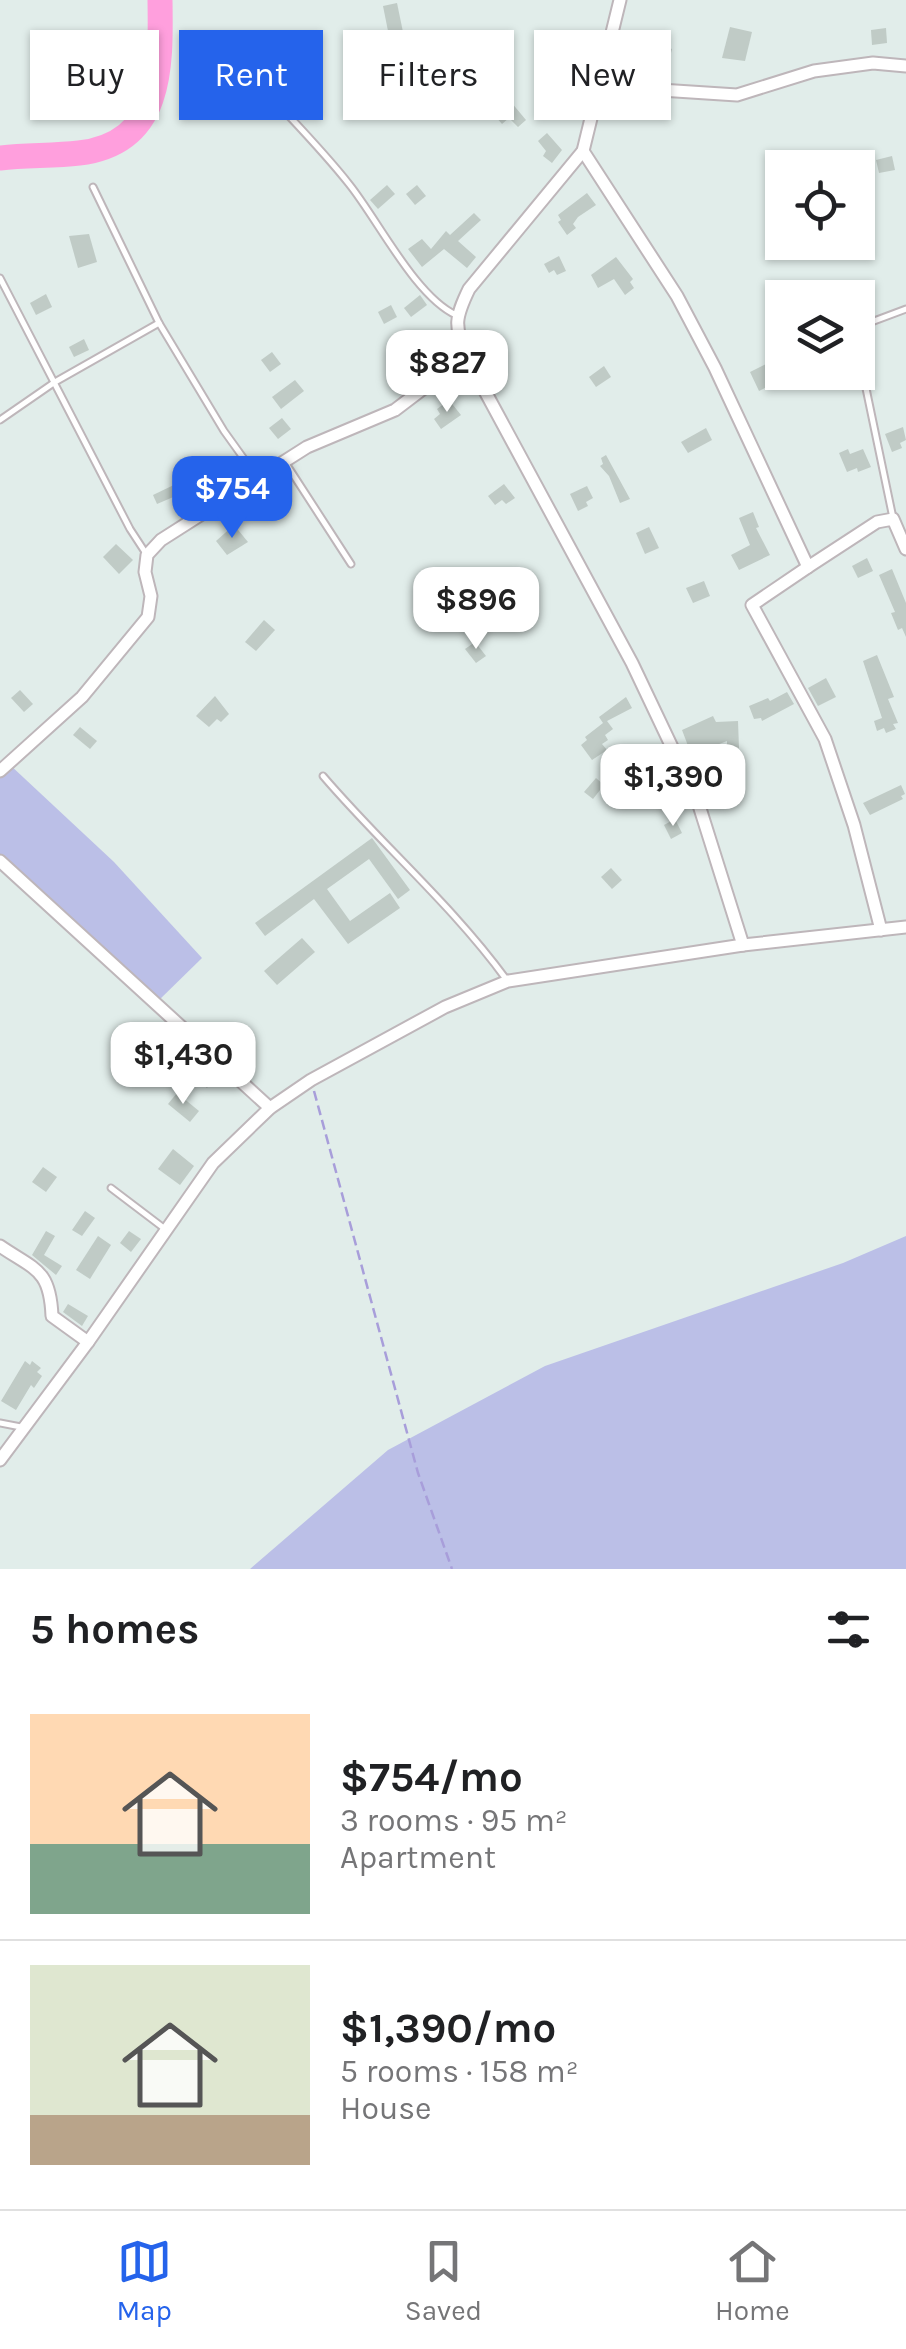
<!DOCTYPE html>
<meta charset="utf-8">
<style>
:root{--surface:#fff;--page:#f6f6f6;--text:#202124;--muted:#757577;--line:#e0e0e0;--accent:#2563eb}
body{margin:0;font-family:Karla,sans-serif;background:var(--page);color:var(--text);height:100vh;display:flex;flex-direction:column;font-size:38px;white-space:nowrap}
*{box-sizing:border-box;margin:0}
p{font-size:32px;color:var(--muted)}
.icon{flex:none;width:55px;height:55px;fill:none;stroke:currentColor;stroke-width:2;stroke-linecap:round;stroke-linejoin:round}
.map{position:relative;height:1569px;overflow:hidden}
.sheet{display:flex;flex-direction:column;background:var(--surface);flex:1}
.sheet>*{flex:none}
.banner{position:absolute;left:30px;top:30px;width:848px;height:90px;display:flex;gap:20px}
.buttons{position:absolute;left:765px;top:150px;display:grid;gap:20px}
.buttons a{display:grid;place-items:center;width:110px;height:110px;border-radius:0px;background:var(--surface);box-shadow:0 2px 8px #0004;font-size:50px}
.price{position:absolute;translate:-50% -85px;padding:0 22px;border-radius:20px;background:#fff;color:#222;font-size:32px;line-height:65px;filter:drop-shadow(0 2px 5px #0008)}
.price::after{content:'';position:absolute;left:50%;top:60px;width:30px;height:22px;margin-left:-15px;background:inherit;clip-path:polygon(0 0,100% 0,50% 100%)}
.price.active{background:var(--accent);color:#fff}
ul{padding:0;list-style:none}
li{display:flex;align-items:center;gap:30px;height:250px;padding:0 30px}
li+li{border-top:2px solid var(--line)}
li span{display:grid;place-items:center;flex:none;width:280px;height:200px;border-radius:0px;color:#555}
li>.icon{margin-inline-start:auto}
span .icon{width:120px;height:120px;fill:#fffc;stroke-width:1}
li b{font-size:42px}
h2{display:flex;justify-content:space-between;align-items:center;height:120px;padding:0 30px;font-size:42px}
.pill{padding:0 35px;border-radius:0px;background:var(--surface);box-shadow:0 2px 8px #0004;font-size:35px;line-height:90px}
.pill.active{background:var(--accent);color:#fff}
.dock{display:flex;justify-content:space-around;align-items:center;height:140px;border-top:2px solid var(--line);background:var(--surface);font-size:28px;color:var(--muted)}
.dock a{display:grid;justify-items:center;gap:5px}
.dock .active{color:var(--accent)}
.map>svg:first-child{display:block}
.green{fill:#bbbfe7}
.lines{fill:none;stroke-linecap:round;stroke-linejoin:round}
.river{stroke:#ff9fdd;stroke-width:25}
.building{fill:#c0cbc6}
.lane-casing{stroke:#beb6ba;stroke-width:9}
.street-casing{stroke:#beb6ba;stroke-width:15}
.path{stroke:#a89eda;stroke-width:2.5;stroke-dasharray:10 5;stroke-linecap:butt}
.lane{stroke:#fff;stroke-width:5}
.street{stroke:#fff;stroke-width:11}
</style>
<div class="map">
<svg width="906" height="1569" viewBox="0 0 906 1569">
<rect width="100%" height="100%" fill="#e1edea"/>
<g class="green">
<path d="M9 764 114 862 202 958 156 1003 0 860V775Z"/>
<path d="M906 1236V1569H250L388 1450 545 1366 843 1263Z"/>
</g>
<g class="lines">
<path class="river" d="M0 158C26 155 53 156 79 153 163 143 161 67 160 0"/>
</g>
<g class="building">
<path d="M397 3 403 32 389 36 383 6Z"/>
<path d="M730 27 752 32 745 61 722 58Z"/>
<path d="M886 28 887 43 872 45 871 30Z"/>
<path d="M660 30 671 32 667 47 672 49 669 61 651 57Z"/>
<path d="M426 84 432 96 409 109 403 98Z"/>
<path d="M511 102 526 120 518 127 509 118 502 124 495 116Z"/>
<path d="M547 133 562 150 552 163 543 156 546 151 538 141Z"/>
<path d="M892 156 895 170 879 173 876 160Z"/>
<path d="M387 185 395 194 378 209 370 200Z"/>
<path d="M417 185 426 196 415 205 406 194Z"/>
<path d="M587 193 596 205 578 217 573 224 576 228 567 235 558 222 561 220 558 215Z"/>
<path d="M474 213 481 220 458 241 476 257 467 268 444 249 422 267 408 249 422 239 431 249 446 231 450 235Z"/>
<path d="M89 234 97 262 78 268 69 236Z"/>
<path d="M559 256 566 271 557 275 554 270 549 273 544 264Z"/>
<path d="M616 257 633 279 630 282 634 288 625 295 614 279 598 288 591 275Z"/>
<path d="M46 294 52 307 36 315 30 303Z"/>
<path d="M420 295 427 305 411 317 404 308Z"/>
<path d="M391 305 397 317 384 324 378 312Z"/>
<path d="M84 339 89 350 74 357 69 347Z"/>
<path d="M272 352 281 364 270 372 261 360Z"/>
<path d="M782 356V368L776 371 780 380 759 391 750 372Z"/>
<path d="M604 366 611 377 596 387 589 377Z"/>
<path d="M295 380 304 391 281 409 272 397Z"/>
<path d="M449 400 461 415 441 429 434 419 440 414 437 409Z"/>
<path d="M282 418 291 429 278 439 269 428Z"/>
<path d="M903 427 906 440 900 443 902 448 892 452 885 434Z"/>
<path d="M706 428 712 440 688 453 681 442Z"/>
<path d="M848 449 850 454 863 449 871 467 858 472 857 468 847 472 839 453Z"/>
<path d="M606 455 630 499 620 503 609 476 600 466 603 464 601 458Z"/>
<path d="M180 482 185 492 157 504 153 495Z"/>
<path d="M504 484 515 498 506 504 502 500 495 505 488 496Z"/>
<path d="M587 486 593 498 586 502 588 506 578 511 570 494Z"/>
<path d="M753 512 759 527 756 528 770 555 739 570 731 555 750 545 739 518Z"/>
<path d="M234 525 248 542 227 555 216 541Z"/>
<path d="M649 527 659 548 645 554 636 533Z"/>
<path d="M116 544 133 560 119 574 103 557Z"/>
<path d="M867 558 873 571 858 578 852 566Z"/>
<path d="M892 569 906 603V637L902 628 898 630 891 613 895 612 879 575Z"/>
<path d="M704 581 710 596 693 603 686 588Z"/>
<path d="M464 593 474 608 463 615 453 601Z"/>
<path d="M264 620 275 630 256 651 245 642Z"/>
<path d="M475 642 486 656 476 663 465 649Z"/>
<path d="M877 655 894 697 888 699 898 723 893 724 896 729 886 733 884 728 877 731 874 721 882 718 863 661Z"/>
<path d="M826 678 836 697 818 706 808 688Z"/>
<path d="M20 690 33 704 24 712 11 698Z"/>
<path d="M787 692 794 704 762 721 761 718 754 719 749 706 768 698 770 701Z"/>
<path d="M215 696 229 714 221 722 217 719 209 727 196 716Z"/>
<path d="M626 697 632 708 607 721 613 729 605 735 608 740 602 744 607 750 592 760 581 745 587 740 585 737 603 723 599 717Z"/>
<path d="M713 716 716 722 738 721 739 748 727 749V741L704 750 705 754 693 759 682 730Z"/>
<path d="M80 727 97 741 90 749 73 735Z"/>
<path d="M596 778 604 785 593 799 584 792Z"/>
<path d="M901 785 905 794 901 796 903 799 870 815 863 803Z"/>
<path d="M675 819 682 833 671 839 664 825Z"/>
<path d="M372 838 410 890 398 899 369 859 327 889 350 921 390 893 400 908 348 944 314 899 265 936 255 923Z"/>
<path d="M611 868 622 880 612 889 601 877Z"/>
<path d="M302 938 315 952 277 985 264 971Z"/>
<path d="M200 1067 214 1079 207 1088 193 1076Z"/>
<path d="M177 1093 199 1111 190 1122 168 1104Z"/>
<path d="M173 1149 194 1166 180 1185 158 1169Z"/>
<path d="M43 1167 57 1177 46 1192 32 1182Z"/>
<path d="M85 1211 95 1218 82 1236 72 1230Z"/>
<path d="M46 1231 55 1236 44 1255 62 1266 56 1275 32 1255Z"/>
<path d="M129 1231 141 1239 131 1252 120 1243Z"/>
<path d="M98 1236 111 1245 90 1279 76 1270Z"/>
<path d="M68 1304 88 1316 82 1326 63 1312Z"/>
<path d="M25 1361 30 1365 32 1361 41 1368 37 1372 42 1376 34 1388 31 1385 16 1410 1 1401Z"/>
</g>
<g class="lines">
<g class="lane-casing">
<g id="lane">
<path d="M255 79C286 114 320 147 349 184 378 220 415 296 456 315"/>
<path d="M93 187 159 323 224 431 257 477"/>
<path d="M0 278 130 529 145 552"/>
<path d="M858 327 906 309"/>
<path d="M858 350 893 518"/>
<path d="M0 420 55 382 159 323"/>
<path d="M285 462 351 564"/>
<path d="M323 776C382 845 452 905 506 979"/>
<path d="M111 1188 165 1229"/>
<path d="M0 1423 21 1427"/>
</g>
</g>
<g class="street-casing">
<g id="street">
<path d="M620 0 583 151 469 289C455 318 454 325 466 356L632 663 698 802 743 945"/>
<path d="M599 86 737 95 814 71 873 63 906 66"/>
<path d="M583 151 677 296 715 368 808 567 877 522 893 519 906 549"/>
<path d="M808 567 752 605 825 739 854 825 881 930"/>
<path d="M0 771 82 697 148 617 151 596 145 572 147 555 161 540 307 447 395 410 466 356"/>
<path d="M0 861 270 1108"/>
<path d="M0 1246C35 1270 50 1269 52 1316L88 1342"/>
<path d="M0 1460 88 1342 213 1163 270 1108 311 1080 445 1007 508 981 743 945 906 927"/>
</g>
</g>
<path class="path" d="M314 1091 418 1473 452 1569"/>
<use href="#lane" class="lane"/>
<use href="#street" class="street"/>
</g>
</svg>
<div class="buttons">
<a><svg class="icon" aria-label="locate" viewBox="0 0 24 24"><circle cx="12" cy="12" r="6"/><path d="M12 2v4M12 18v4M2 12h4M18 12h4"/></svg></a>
<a><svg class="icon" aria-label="layers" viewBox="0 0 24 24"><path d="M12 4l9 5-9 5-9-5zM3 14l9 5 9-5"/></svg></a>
</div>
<b class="price" style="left:447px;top:415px">$827</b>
<b class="price active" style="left:232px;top:541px">$754</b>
<b class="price" style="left:476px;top:652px">$896</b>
<b class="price" style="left:673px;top:829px">$1,390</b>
<b class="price" style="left:183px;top:1107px">$1,430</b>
<div class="banner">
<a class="pill">Buy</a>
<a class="pill active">Rent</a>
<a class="pill">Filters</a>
<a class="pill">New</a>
</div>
</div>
<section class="sheet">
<h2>5 homes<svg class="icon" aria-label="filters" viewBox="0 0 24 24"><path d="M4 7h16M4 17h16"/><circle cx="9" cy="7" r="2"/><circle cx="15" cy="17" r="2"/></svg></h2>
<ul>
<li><span style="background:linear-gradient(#ffd9b3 65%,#7fa58c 0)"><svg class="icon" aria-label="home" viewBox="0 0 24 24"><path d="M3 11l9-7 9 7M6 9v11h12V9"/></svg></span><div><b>$754/mo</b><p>3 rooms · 95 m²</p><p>Apartment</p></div></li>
<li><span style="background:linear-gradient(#dfe7d0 75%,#b9a48a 0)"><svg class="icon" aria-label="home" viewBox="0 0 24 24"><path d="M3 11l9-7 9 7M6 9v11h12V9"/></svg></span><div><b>$1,390/mo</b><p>5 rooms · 158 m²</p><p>House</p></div></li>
</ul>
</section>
<nav class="dock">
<a class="active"><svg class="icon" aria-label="map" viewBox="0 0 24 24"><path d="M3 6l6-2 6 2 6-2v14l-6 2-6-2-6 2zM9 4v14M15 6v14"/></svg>Map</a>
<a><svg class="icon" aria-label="saved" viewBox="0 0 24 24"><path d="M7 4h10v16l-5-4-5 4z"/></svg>Saved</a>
<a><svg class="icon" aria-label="home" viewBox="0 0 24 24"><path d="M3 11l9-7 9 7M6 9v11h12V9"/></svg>Home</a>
</nav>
